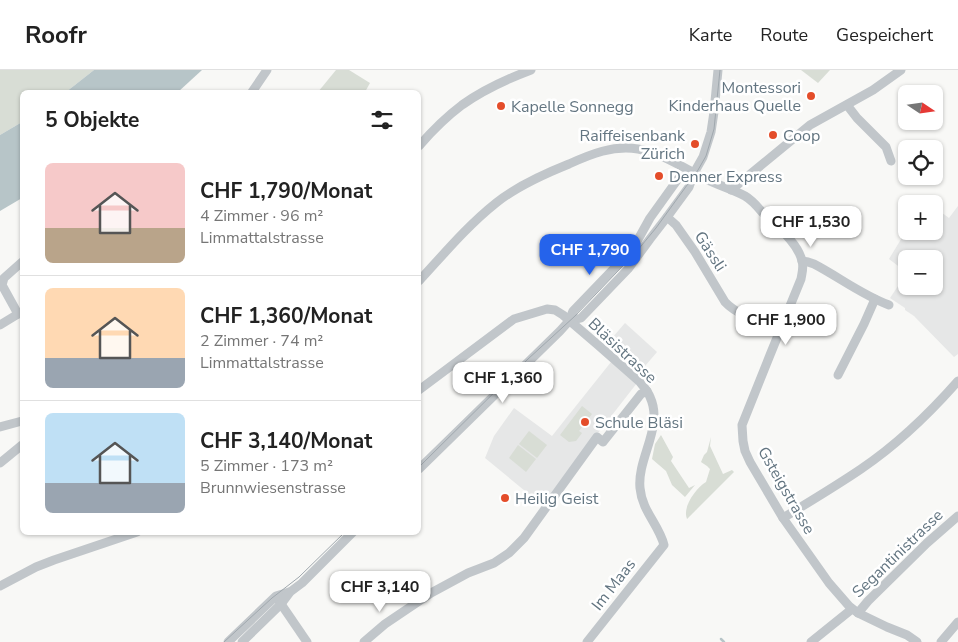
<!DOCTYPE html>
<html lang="de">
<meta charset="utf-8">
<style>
:root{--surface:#fff;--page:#f6f6f6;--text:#222;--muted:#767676;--line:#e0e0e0;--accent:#2563eb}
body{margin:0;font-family:"Nunito Sans",sans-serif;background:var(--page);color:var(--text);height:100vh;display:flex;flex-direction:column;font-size:19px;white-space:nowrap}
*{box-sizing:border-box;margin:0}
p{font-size:16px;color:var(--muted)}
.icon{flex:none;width:28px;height:28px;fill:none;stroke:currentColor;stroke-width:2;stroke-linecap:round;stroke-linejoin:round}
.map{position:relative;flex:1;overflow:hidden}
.side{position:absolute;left:20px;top:20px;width:401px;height:445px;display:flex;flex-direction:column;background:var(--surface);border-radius:8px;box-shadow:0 1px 4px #0004}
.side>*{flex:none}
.needle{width:32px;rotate:103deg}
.tools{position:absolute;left:898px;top:15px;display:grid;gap:10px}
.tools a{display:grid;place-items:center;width:45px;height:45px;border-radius:8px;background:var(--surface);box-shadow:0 1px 4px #0004;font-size:25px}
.price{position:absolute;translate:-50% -42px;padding:0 11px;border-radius:10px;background:#fff;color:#222;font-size:16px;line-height:32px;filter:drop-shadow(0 1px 2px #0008)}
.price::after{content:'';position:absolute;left:50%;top:30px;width:15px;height:11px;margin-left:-8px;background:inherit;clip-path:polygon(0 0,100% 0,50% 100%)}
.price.active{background:var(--accent);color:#fff}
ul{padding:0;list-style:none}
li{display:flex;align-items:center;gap:15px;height:125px;padding:0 25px}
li+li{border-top:1px solid var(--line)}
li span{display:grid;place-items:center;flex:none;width:140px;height:100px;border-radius:8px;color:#555}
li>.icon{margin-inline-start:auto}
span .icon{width:60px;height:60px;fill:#fffc;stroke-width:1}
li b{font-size:21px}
h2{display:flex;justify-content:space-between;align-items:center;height:60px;padding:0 25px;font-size:21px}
header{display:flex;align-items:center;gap:30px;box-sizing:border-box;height:70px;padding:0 25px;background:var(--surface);border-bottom:1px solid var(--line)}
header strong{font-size:24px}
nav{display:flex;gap:28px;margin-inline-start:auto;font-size:18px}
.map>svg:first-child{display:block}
.built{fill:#e6e7e7}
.green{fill:#d8ddd5}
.water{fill:#b7c5c8}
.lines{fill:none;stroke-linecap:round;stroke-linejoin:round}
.stream{stroke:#b7c5c8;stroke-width:2.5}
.minor{stroke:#c1c6ca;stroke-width:9}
.tram{stroke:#a0a8ae;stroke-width:1}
.poi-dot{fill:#e44d2a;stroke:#fff;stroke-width:2}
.labels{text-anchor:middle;stroke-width:5;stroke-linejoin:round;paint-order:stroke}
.poi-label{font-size:16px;fill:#637581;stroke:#fff;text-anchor:start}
.street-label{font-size:16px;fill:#637581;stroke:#fff}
</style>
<header>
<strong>Roofr</strong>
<nav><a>Karte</a><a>Route</a><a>Gespeichert</a></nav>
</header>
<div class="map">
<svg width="958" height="572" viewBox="0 0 958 572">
<rect width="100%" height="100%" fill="#f8f8f6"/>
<g class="built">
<path d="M958 136V284L954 287 914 246 905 240V238L890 228 906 204V216H934V189H906V202L889 189 906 161H934V137L949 148Z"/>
<path d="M625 253 657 282 639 303 606 275Z"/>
<path d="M611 292 637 313 542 435 485 388 494 366 514 338 552 366Z"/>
</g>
<g class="green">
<path d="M0 0H94L66 22H22V52L0 65Z"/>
<path d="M336 0H349L370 13 365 22H318Z"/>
<path d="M801 0H830L818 13Z"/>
<path d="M582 336 592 344 579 361 582 363 576 371 569 372 560 365Z"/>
<path d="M529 361 547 375 537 388 519 374Z"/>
<path d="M661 365 673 387 671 391 689 418 695 415 685 427 672 415 666 401 652 389 655 374Z"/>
<path d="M711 367 710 376 723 404 732 400 734 402 687 449C682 437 696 418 706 412L710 399 707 396 701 392 704 385 707 382Z"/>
<path d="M518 375 536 389 526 402 509 388Z"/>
</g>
<g class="water">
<path d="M94 0H202L178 22H66Z"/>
<path d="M22 52V128L0 141V65Z"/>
</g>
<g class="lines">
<path class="stream" d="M721 569 724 572"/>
<g class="minor">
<path d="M252 22 267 0"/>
<path d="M847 35 857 48 886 77 891 91"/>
<path d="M419 76C432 61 446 47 462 35 483 20 507 9 531 0"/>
<path d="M731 120 810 55 873 20 901 0"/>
<path d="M667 147 676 155 695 182 725 232C738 246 762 252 780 259"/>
<path d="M802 191 808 192 814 194C839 207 862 225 889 235"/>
<path d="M419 211C443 185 467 156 496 133 517 116 544 104 569 94 591 84 613 75 638 79 662 83 682 97 704 108 717 115 732 119 745 126 752 130 757 136 762 142 775 155 798 172 802 191 804 197 802 203 801 209L770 285 742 355 743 371 745 381 750 392 783 448 829 513 849 536 858 543 887 557 907 565 917 572"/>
<path d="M18 244 2 215 4 208 22 192"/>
<path d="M569 251 581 248 628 199 650 169 667 147 689 117 694 103 703 87 711 62 714 42 718 0"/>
<path d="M0 255 18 244 22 243"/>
<path d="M838 305 864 254 875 229"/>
<path d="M419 320 514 249 547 239 555 240 563 245 598 275 639 311C643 316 648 321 650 327 664 357 637 388 640 418 642 441 659 455 664 475L587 572"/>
<path d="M0 357 22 351"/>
<path d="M0 393 22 375"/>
<path d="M419 399 560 261 569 251 573 241 623 189 635 175 650 148 678 109 694 103"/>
<path d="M783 448C809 432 836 416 861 399 898 374 929 344 958 311"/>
<path d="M0 516 36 497 54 490 137 462"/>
<path d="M279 531 307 572"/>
<path d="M858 543 868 531 927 473 958 446"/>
<path d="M228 572 276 526 289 522"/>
<path d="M242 572 281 534 290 522 302 513 353 462"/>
<path d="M364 572 385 554 431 523 468 503 494 493 509 483 524 468 597 367 603 372 641 324 647 321"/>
<path d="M811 572 852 539"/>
<path d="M941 572 958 552"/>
</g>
<g class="tram">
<path d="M419 397 528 289 575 246 637 181 656 158 698 100 706 86 714 59 720 0"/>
<path d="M224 572 272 528 299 507 345 462"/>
</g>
</g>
<g class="poi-dot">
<circle cx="811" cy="26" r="5"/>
<circle cx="501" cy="36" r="5"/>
<circle cx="773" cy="65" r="5"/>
<circle cx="695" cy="74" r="5"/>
<circle cx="659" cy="106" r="5"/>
<circle cx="585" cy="352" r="5"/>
<circle cx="505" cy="428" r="5"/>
</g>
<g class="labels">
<g class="poi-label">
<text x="801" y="23" text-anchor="end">Montessori<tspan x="801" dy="18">Kinderhaus Quelle</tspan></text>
<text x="511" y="42">Kapelle Sonnegg</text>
<text x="685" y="71" text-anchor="end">Raiffeisenbank<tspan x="685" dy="18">Zürich</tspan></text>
<text x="783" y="71">Coop</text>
<text x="669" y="112">Denner Express</text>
<text x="595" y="358">Schule Bläsi</text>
<text x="515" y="434">Heilig Geist</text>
</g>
<g class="street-label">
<text transform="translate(711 181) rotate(57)" y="6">Gässli</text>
<text transform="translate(623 280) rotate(43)" y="6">Bläsistrasse</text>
<text transform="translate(787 420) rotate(60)" y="6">Gsteigstrasse</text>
<text transform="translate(897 483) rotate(-44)" y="6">Segantinistrasse</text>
<text transform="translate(613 514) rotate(-52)" y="6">Im Maas</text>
</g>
</g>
</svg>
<div class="tools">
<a><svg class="needle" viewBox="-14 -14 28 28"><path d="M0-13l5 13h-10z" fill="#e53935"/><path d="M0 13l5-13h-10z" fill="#767676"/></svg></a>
<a><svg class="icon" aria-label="locate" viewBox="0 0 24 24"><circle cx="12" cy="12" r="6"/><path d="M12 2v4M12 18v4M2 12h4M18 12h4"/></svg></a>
<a>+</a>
<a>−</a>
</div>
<b class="price" style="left:811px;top:178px">CHF 1,530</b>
<b class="price active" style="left:590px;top:206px">CHF 1,790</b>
<b class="price" style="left:786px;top:276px">CHF 1,900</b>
<b class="price" style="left:503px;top:334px">CHF 1,360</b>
<b class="price" style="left:380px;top:543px">CHF 3,140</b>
<section class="side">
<h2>5 Objekte<svg class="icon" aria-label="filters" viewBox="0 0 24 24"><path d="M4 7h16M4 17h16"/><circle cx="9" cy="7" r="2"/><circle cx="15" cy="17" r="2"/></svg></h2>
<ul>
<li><span style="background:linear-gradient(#f6c9c9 65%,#b9a48a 0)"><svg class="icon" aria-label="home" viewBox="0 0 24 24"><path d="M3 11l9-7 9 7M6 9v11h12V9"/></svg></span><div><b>CHF 1,790/Monat</b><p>4 Zimmer · 96 m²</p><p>Limmattalstrasse</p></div></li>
<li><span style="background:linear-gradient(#ffd9b3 70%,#9aa5b1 0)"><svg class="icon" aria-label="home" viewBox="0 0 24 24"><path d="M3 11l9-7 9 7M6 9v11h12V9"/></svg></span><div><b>CHF 1,360/Monat</b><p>2 Zimmer · 74 m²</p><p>Limmattalstrasse</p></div></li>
<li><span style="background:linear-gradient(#bfe0f5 70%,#9aa5b1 0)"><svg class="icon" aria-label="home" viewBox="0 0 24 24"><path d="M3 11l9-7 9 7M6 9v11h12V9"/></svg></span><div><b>CHF 3,140/Monat</b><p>5 Zimmer · 173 m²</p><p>Brunnwiesenstrasse</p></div></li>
</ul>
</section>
</div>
